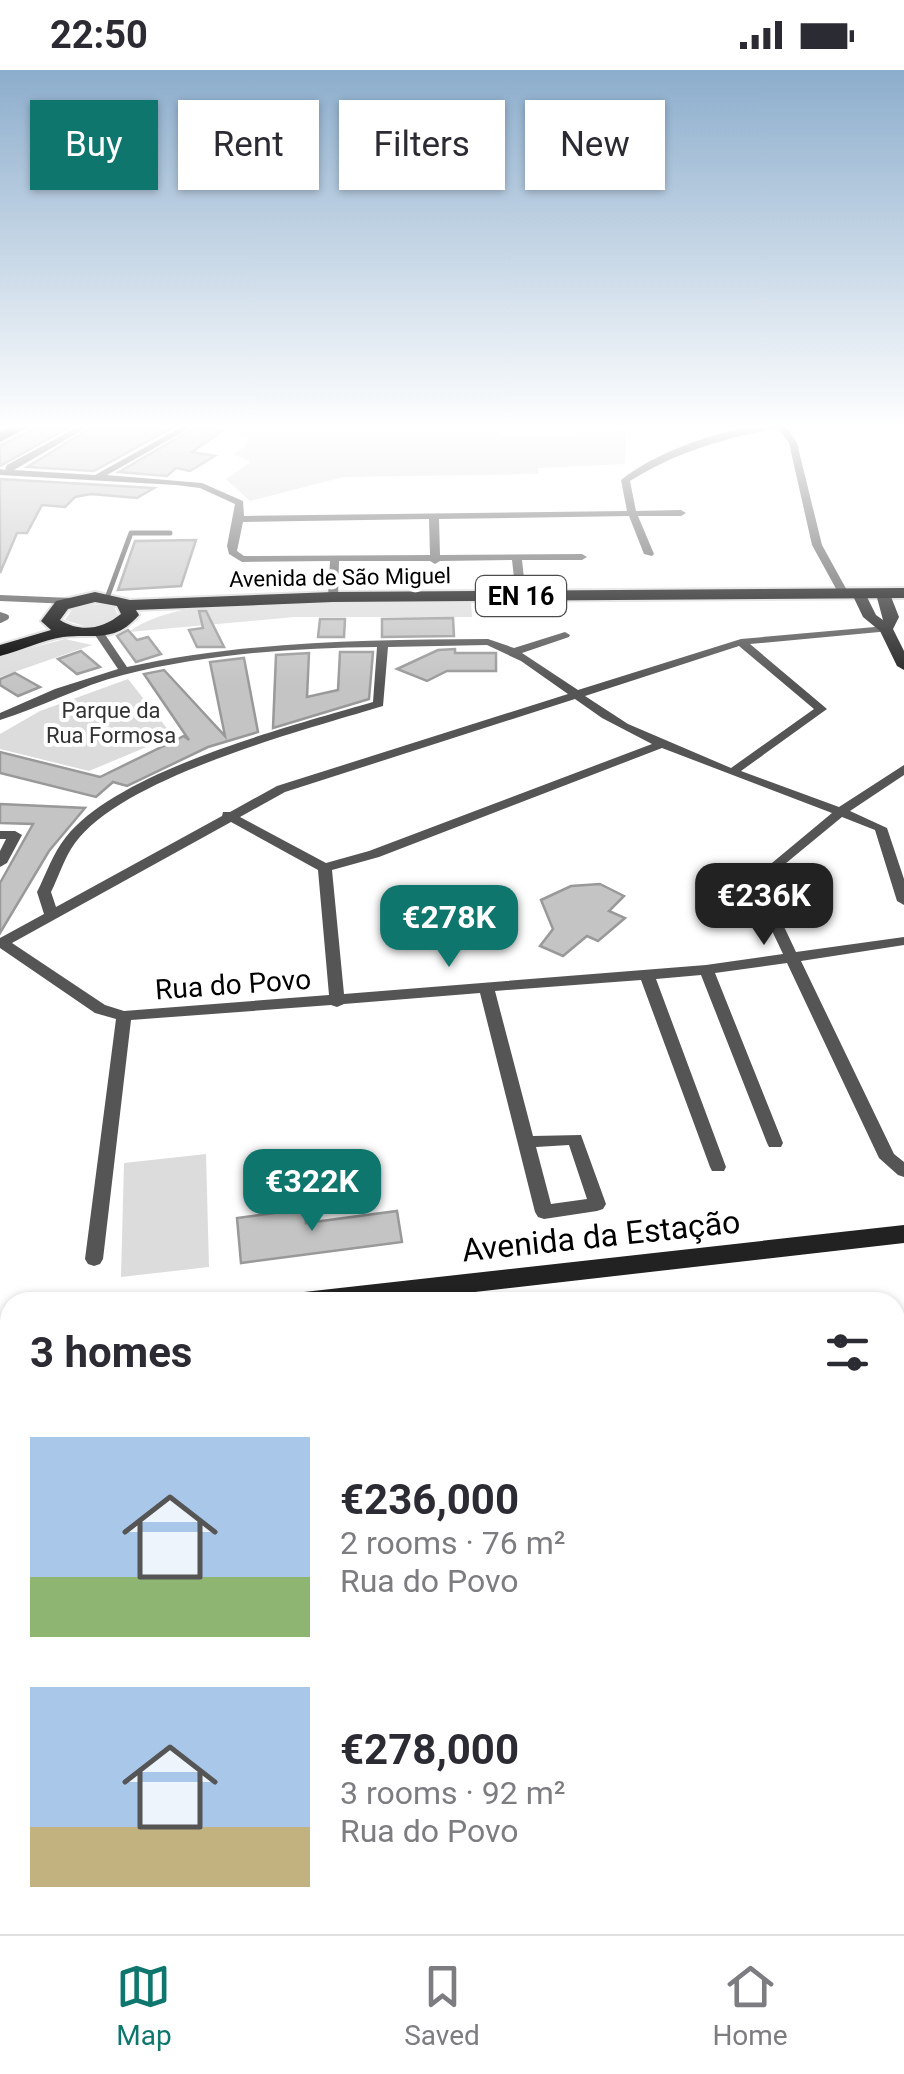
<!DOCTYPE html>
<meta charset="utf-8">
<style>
:root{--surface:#fff;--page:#f7f7f7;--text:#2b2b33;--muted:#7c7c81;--line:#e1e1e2;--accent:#0f766e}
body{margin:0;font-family:Roboto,sans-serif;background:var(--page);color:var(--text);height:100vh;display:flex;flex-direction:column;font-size:38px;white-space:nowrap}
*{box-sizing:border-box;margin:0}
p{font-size:32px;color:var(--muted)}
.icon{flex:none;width:55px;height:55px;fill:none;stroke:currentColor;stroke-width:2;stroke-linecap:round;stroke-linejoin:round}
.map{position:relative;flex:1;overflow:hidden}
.panel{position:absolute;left:0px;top:1222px;width:905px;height:642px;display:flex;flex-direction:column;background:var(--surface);border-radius:30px 30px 0 0;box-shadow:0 2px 8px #0004}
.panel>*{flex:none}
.guide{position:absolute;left:30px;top:30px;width:845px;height:90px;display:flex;gap:20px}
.price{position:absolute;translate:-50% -85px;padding:0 22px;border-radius:20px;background:var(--accent);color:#fff;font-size:32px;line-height:65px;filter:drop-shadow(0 2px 5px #0008)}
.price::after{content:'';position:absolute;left:50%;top:60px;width:30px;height:22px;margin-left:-15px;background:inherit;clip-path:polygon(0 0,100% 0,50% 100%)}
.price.current{background:#222;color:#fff}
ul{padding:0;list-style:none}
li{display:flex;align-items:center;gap:30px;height:250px;padding:0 30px}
li span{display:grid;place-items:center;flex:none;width:280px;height:200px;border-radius:0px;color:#555}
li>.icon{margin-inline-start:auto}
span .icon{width:120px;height:120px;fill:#fffc;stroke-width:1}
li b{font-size:42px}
h2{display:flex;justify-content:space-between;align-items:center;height:120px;padding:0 30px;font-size:42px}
.chip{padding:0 35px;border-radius:0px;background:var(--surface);box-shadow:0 2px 8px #0004;font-size:35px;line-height:90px}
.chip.current{background:var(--accent);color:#fff}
.status{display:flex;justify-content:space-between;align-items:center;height:70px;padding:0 50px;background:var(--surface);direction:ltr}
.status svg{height:28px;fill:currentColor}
.tabs{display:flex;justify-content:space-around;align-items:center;height:140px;border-top:2px solid var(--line);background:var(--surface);font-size:28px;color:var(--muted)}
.tabs a{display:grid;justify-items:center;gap:5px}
.tabs .current{color:var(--accent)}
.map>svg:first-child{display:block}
.green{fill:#dcdcdc}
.building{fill:#c4c4c4;stroke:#999;stroke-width:2.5}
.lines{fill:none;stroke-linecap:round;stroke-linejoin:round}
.primary-casing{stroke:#dbdbdb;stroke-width:4}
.trunk-casing{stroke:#dbdbdb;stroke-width:4}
.service-far1{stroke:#555;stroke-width:5}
.service{stroke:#555;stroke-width:6}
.minor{fill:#555;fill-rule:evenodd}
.secondary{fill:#222;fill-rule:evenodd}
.primary{fill:#000;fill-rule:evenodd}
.trunk{fill:#000;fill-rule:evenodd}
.labels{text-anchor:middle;stroke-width:8;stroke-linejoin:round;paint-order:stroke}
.far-street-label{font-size:22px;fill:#000;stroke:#fff}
.far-park-label{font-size:22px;fill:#333;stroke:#fff}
.shield{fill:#fff;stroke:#4c4c4c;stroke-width:2.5}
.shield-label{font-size:25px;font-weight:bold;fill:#000}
.street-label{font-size:28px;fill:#000;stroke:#fff}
.near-street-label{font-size:32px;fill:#000;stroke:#fff}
</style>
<div class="status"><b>22:50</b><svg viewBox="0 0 49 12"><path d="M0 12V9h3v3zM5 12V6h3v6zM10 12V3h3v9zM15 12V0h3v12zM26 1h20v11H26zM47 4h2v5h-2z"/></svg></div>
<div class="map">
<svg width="904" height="1864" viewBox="0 0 904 1864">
<rect width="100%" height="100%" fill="#fff"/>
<g class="green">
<path d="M256 354H497L499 365 626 361 625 394 538 398V404L343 407 250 431 226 409 251 392 233 384 246 376 248 368 236 365Z"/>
<path d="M471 531 472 547H294L129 562C189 515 392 531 471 531Z"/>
<path d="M90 534 114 536 118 547 90 558 65 550 73 538Z"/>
<path d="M65 569 92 575 0 607V586Z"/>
<path d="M128 609 173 666 89 701 0 679V664L40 641Z"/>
<path d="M206 1084 209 1197 121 1207 124 1093Z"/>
</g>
<g class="building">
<path d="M43 354H75L0 396V376Z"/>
<path d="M97 354H179L94 401 27 397Z"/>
<path d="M201 354H232L192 382 215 386 190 401 176 398 167 406 119 402Z"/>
<path d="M0 409 154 418 137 428 91 424 75 427 65 437 42 435 27 463H17L0 503Z"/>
<path d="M196 470 181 516 118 520 135 471Z"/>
<path d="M199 541H206L224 577H197L189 560 203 558Z"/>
<path d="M453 548 454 566 382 567V549Z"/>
<path d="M320 549H345L344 567H318Z"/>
<path d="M128 560 137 570 148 567 161 584 136 592 117 566Z"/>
<path d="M455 579V583H496V601H447L427 611 397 599 438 580Z"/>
<path d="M81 581 100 597 77 604 58 589Z"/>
<path d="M340 582H373L369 629 273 658 276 585 309 583 307 627 338 620Z"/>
<path d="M244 588 258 662 208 677 127 716 113 712 96 727 0 703V682L100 707 184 666 189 670 144 604 164 600 225 666 210 592Z"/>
<path d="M15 603 40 617 18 626 0 615V609Z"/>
<path d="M0 734 85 738 49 781 0 863V813L33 754 0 753Z"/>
<path d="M600 814 624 826 609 841 625 848 598 871 587 866 563 886 540 876 553 859 541 830 571 816Z"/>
<path d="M305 1139 306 1153 397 1141 402 1172 241 1193 237 1148Z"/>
</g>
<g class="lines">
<g class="primary-casing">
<path id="primary" d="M904 518V528L333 532 136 540 139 545C114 574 94 563 63 567 42 570 21 581 0 586V575L51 560 41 551 56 531 95 522 130 530 333 522ZM95 532 117 536 121 544C102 559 81 563 60 550L68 539Z"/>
</g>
<g class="trunk-casing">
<path id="trunk" d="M16 354H34L0 372V362Z"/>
</g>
<path class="service-far1" d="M107 528 131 463H170"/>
<path class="service" d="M0 545 6 547 0 550"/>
<g class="minor">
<path d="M83 354H93L14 400 95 405 187 354H197L107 405 202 413 243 431 244 446 627 441 621 410C659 379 735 354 784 354L797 373 822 475 849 524 840 526 812 475 789 373 778 358C725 368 676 382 630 411L636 441 681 440 686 443 681 446H638L654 484 652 486 644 484 629 446 439 449 440 485 582 484 587 487 582 490H522L526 526 521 529 516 526 512 490 440 491 435 494 430 491H339L338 527 333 530 328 527 330 491 242 492 229 484 227 476 235 434 200 418 176 415 0 405V399L5 400 7 395ZM429 449 430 485 244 486 237 481 243 452Z"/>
<path d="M0 525 71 528 76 531 71 534 0 531Z"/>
<path d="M886 556 890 557V561L750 574 827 639 741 701 839 737 904 695V705L850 741 887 758 904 809V835L897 831 875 760 842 747 774 803 770 827 796 882 904 867V875L801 891 894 1084 904 1092V1107L898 1105 879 1088 787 893 715 903 783 1073 781 1077H769L767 1073 701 905 656 909 726 1097 724 1101H712L710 1097 641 910 495 921 533 1066 581 1065 606 1134 603 1139 597 1141 544 1149 538 1147 535 1142 480 923 344 934 337 937 331 935 131 950 103 1189 100 1194 94 1196 88 1194 85 1189 116 949 95 943 0 878V868L44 844 37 822C46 804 53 783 66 767 119 700 291 656 373 632L377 577C292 578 206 584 123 605 80 616 42 637 0 650V643L55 619 118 599 93 562 94 560H102L127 597C247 571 366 570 488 569L514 578 565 562 570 565 569 567 522 583 578 620 741 569ZM487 575 521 591 568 624 277 716 230 742H223L222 746 56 837 51 822C59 806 64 788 75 773 123 707 304 660 383 636L388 577ZM739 576 814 639 731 698 628 654 585 626ZM575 629 602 648 652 674 369 781 326 793 240 747 285 722ZM662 678 832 743 761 802 756 827 783 884 706 895 344 924 332 800 379 787ZM231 752 318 800 329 925 124 941 105 935 12 873ZM569 1075 587 1129 551 1134 536 1077Z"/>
<path d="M0 761H15L22 765 7 793 0 797V781L6 769H0Z"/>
</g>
<g class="secondary">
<path d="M883 520 890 524 899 547 893 559 904 581V600L897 596 880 561 863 547 852 524 864 521 876 545 883 550 876 524Z"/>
<path d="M904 1155V1173L387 1232H292L295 1225 304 1222Z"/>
<path d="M10 1279V1301L0 1304V1282Z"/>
</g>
<use href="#primary" class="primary"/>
<use href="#trunk" class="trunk"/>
</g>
<linearGradient id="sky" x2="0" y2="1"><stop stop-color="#8cadcc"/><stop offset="0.58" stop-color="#fff"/><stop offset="1" stop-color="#fff" stop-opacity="0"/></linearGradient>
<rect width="904" height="615" fill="url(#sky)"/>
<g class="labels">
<g class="far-street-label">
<text transform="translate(340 507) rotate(-1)" y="8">Avenida de São Miguel</text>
</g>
<g class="far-park-label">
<text x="111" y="648">Parque da<tspan x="111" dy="25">Rua Formosa</tspan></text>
</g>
<rect class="shield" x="476" y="506" width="90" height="40" rx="8"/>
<g class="shield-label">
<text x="521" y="535">EN 16</text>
</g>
<g class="street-label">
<text transform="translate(233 914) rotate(-4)" y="10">Rua do Povo</text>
</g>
<g class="near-street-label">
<text transform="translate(601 1166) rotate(-6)" y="11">Avenida da Estação</text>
</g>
</g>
</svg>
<b class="price current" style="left:764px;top:878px">€236K</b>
<b class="price" style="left:449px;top:900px">€278K</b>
<b class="price" style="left:312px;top:1164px">€322K</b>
<div class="guide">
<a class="chip current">Buy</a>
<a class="chip">Rent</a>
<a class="chip">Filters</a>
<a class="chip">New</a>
</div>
<section class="panel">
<h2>3 homes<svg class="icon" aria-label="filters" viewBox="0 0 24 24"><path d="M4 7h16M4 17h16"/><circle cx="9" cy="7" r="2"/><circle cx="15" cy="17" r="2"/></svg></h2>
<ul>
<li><span style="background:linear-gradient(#a9c7e8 70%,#8fb573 0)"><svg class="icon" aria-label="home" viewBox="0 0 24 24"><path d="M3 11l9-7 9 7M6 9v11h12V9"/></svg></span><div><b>€236,000</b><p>2 rooms · 76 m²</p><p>Rua do Povo</p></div></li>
<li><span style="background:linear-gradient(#a9c7e8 70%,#c2b280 0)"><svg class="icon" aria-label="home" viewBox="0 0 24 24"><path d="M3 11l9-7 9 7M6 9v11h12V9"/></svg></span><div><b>€278,000</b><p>3 rooms · 92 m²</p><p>Rua do Povo</p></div></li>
</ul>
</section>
</div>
<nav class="tabs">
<a class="current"><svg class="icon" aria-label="map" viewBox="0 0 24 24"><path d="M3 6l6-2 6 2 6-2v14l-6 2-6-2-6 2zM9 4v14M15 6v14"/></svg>Map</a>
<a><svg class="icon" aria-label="saved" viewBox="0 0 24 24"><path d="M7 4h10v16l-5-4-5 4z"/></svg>Saved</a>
<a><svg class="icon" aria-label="home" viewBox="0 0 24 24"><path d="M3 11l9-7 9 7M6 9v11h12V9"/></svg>Home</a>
</nav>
